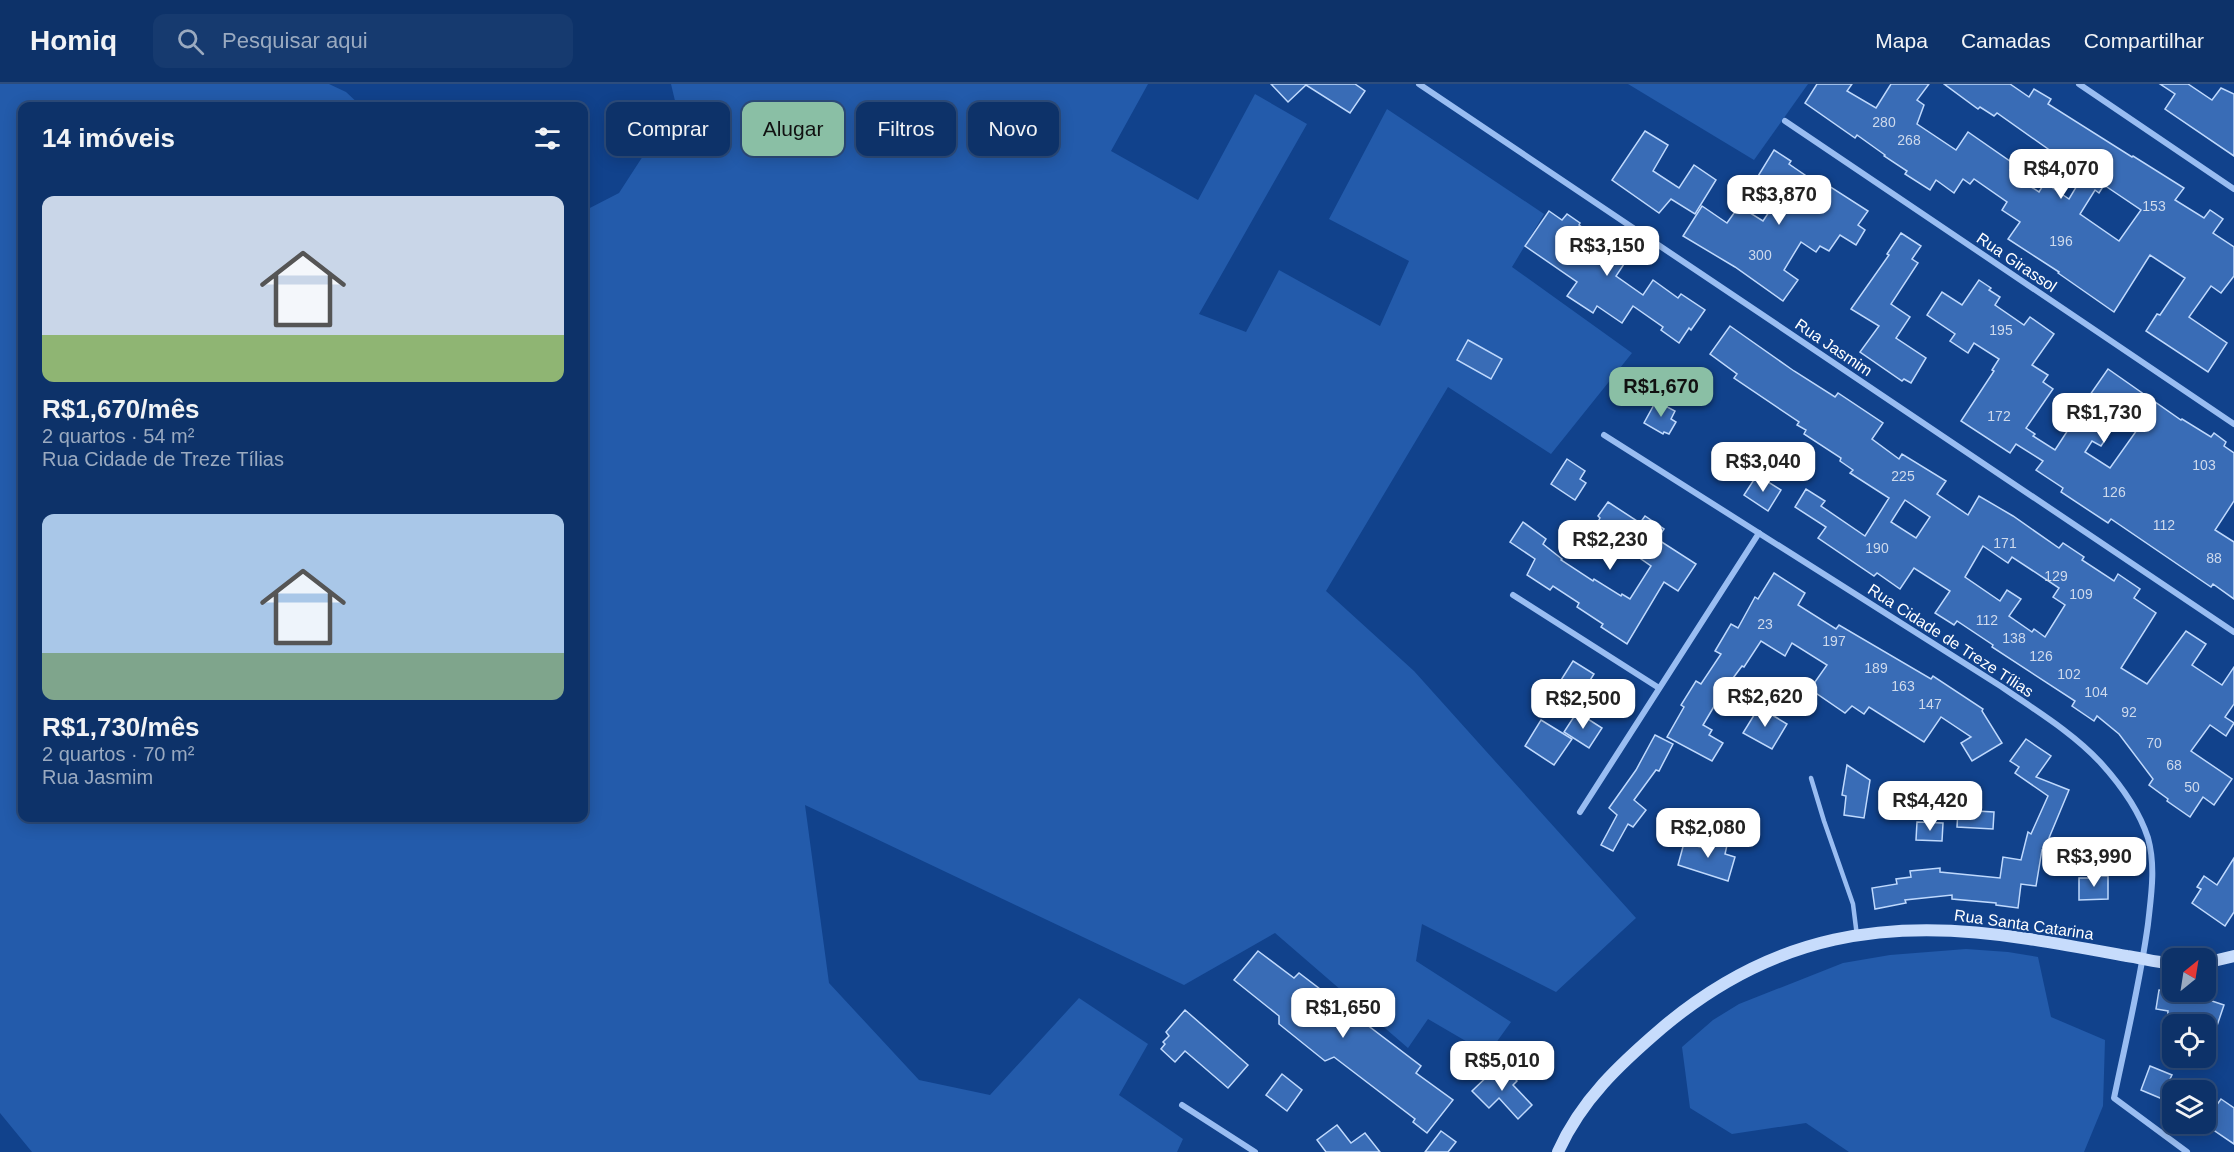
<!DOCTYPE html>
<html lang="pt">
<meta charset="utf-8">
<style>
:root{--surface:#0d3269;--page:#163a6f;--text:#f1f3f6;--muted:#9aaac0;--line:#2d4d7d;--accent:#8abfa5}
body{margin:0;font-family:Arial,sans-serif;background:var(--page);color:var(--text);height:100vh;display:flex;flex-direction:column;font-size:22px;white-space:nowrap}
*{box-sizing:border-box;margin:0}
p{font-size:20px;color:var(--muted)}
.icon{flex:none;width:33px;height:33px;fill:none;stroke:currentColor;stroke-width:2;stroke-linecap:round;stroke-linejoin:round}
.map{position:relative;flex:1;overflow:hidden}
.panel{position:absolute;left:18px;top:18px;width:570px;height:720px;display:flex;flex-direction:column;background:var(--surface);border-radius:12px;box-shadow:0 3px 15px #0003,0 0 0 2px var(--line)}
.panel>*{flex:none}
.guide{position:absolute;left:606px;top:18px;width:570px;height:54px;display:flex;gap:12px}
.needle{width:39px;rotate:30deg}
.controls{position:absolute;left:2162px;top:864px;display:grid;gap:12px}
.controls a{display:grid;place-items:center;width:54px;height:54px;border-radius:12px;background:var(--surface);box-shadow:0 3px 15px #0003,0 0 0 2px var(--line);font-size:30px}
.price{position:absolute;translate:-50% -51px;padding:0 14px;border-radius:12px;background:#fff;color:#222;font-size:20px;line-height:39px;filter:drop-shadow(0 2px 3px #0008)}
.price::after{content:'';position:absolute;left:50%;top:36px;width:18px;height:14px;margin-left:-9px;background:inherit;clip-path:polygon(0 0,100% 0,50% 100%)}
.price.on{background:var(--accent);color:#111}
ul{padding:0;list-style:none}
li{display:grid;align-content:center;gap:12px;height:318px;padding:0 24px}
li span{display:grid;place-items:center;height:186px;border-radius:12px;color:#555}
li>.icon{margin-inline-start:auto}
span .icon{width:108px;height:108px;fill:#fffc;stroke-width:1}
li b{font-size:26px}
h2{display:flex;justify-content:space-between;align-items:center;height:72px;padding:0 24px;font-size:26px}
.chip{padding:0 21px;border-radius:12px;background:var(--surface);box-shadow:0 3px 15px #0003,0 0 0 2px var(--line);font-size:21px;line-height:54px}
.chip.on{background:var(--accent);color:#111}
header{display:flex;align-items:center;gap:36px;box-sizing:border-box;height:84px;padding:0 30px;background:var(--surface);border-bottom:2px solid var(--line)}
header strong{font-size:28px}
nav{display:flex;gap:33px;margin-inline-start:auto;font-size:21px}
.search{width:420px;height:54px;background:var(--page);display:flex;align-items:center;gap:15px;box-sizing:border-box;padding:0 21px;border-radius:12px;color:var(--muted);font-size:22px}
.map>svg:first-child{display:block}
.green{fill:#235bab}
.building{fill:#396cb6;stroke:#bfd9fd;stroke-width:1.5;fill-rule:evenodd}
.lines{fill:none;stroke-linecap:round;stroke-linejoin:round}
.lane{stroke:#99bdf2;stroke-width:4.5}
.street{stroke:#99bdf2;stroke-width:6}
.secondary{stroke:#c7dcfc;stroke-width:12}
.labels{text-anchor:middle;stroke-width:4.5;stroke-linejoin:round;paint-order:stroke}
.number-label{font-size:14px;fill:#cedaed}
.street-label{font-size:16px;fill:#fff;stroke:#11428c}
</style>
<header>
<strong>Homiq</strong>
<div class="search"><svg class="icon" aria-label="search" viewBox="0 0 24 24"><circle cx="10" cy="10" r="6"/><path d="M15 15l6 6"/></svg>Pesquisar aqui</div>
<nav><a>Mapa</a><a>Camadas</a><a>Compartilhar</a></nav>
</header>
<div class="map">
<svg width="2234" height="1068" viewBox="0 0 2234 1068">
<rect width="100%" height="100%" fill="#11428c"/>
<g class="green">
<path d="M0 0H329L346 8 361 22H22V734H584V127L619 109 676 21 671 0H1148L1111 67 1198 116 1255 10 1307 40 1199 230 1246 248 1279 186 1380 242 1409 177 1329 135 1387 25 1544 130 1512 183 1632 269 1551 370 1448 303 1326 507 1414 587 1636 834 1556 908 1422 840 1416 877 1511 938 1488 970 1428 935 1408 964 1275 849 1184 901 805 721 829 899 919 996 990 1011 1079 914 1148 960 1119 1011 1183 1055 1177 1068H32L0 1029Z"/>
<path d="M1628 0H1808L1754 76Z"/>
<path d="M1966 865 2008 868 2038 873 2051 933 2105 956 2103 1022 2084 1068H1849L1806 1039 1732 1050 1690 1024 1682 963 1713 936 1739 920 1843 879 1890 871Z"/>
</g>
<g class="building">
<path d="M1271 0H1355L1365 7 1350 29 1306 1 1288 18Z"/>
<path d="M1817 0H1852L1847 7 1876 24 1891 0H1929L1917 16 1924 21 1917 40 1956 66 1968 48 2014 80 2010 86 2014 89 2013 91 2039 108 2044 100H2047L2069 115 2087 85 2060 68 2058 72 1997 29 1994 32 1980 23 1978 25 1944 0H2010L2029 13 2034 5 2051 15 2048 20 2132 73 2133 72 2184 104 2175 116 2204 134 2210 126 2223 135 2213 149 2234 163V192L2221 209 2211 202 2189 233 2227 259 2208 288 2146 247 2157 230 2160 231 2185 194 2150 171 2114 228 2058 189 2059 188 2008 155 2020 138 2002 126 2007 118 1974 95 1970 100 1963 95 1954 109 1936 96 1930 106 1905 90 1907 87 1884 72 1885 71 1857 51 1855 54 1805 19ZM2104 101 2141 126 2119 157 2080 130 2095 106 2099 109Z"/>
<path d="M2160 0H2188L2212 16 2221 4 2234 10V72L2165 25 2175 10Z"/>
<path d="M1645 47 1668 61 1653 87 1679 104 1694 81 1716 96 1695 130 1671 115 1659 129 1612 96Z"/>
<path d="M1774 66 1791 77 1789 80 1824 104 1826 100 1868 127 1858 141 1865 146 1856 161 1840 151 1829 167 1820 162 1816 168 1801 158 1784 186 1798 196 1783 217 1735 183 1683 152 1702 122 1727 139 1739 122 1763 137 1779 113 1755 97Z"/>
<path d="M1549 127 1562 136 1567 130 1580 139 1579 141 1628 174 1616 192 1643 211 1653 196 1678 214 1681 210 1705 226 1691 246 1689 244 1679 259 1661 246 1663 243 1633 222 1622 239 1597 222 1593 229 1567 212 1577 198 1525 162Z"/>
<path d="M1901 149 1921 162 1912 175 1918 179 1891 220 1910 233 1896 254 1926 274 1911 299 1904 295 1902 297 1860 268 1879 242 1851 225 1889 171 1887 170Z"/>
<path d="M1979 196 1991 204 1989 206 2000 213 1995 221 2024 241 2030 233 2054 250 2032 281 2048 291 2043 298 2053 305 2026 344 2035 350 2033 352 2055 366 2070 343 2066 340 2073 329 2076 331 2108 285 2181 336 2182 335 2211 353 2214 349 2226 358 2224 362 2234 369V417L2215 446 2234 458V515L2213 500 2211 503 2111 435 2108 439 2061 408 2063 404 2036 386 2043 377 2016 360 2010 369 1961 337 1994 287 1992 286 1999 275 1974 259 1968 269 1950 257 1955 250 1927 231 1942 208 1962 221ZM2110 328 2137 346 2110 384 2085 368 2092 357 2101 362 2107 353 2098 347Z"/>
<path d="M1730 242 1794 287 1835 313 1838 309 1883 339 1872 355 1899 375 1902 370 1946 397 1937 410 1968 431 1979 412 2013 432 2059 464 2063 459 2084 473 2082 476 2114 497 2118 490 2140 505 2134 514 2156 529 2121 584 2147 600 2186 547 2206 560 2192 581 2222 601 2234 583V620L2225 633 2234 639 2226 652 2210 641 2191 667 2232 695 2214 721 2203 713 2190 733 2167 717 2168 715 2149 701 2153 695 2119 650 2097 632 2094 637 2072 622 2075 617 1992 563 1993 561 1957 537 1954 541 1935 529 1950 507 1914 484 1900 505 1877 489 1874 492 1818 454 1826 443 1795 423 1806 405 1825 417 1821 422 1865 452 1889 414 1850 389 1853 386 1840 377 1841 374 1804 350 1806 346 1797 341 1799 338 1734 294 1737 290 1710 270ZM1905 416 1930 433 1916 454 1891 438ZM1983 462 2008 479 2012 473 2059 504 2053 513 2065 521 2045 553 2034 545 2032 548 2009 532 2021 515 2007 506 2000 517 1965 493Z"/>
<path d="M1468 256 1502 275 1491 295 1457 276Z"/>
<path d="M1636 288 1656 300 1650 311 1629 300Z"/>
<path d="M1656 317 1675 327 1671 335 1676 338 1669 350 1664 348 1663 350 1644 339Z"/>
<path d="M1567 375 1585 387 1580 395 1586 399 1575 416 1551 400Z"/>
<path d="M1757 391 1781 406 1768 427 1744 411Z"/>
<path d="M1608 418 1640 439 1645 432 1664 445 1657 455 1696 480 1678 507 1664 498 1627 560 1601 543 1603 540 1577 523 1579 519 1553 502 1550 506 1527 491 1535 475 1510 458 1523 438 1546 455 1543 460 1562 475 1561 476 1593 497 1594 495 1621 512 1622 510 1630 515 1651 482 1595 443 1600 434 1598 432Z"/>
<path d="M1774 489 1805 509 1798 521 1836 545 1839 541 1931 595 1933 592 1983 625 1982 627 2002 659 1972 677 1961 659 1971 653 1941 633 1924 658 1869 623 1864 630 1852 622 1845 629 1810 605 1827 581 1792 559 1785 572 1761 557 1744 583 1742 582 1722 609 1703 641 1712 646 1709 651 1723 659 1712 677 1667 653 1684 623 1681 621 1696 597 1701 600 1721 570 1715 567 1731 540 1738 544 1755 513 1758 515Z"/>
<path d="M1573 577 1594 590 1577 617 1556 604Z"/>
<path d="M1759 623 1787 640 1772 665 1743 649Z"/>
<path d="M1577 628 1602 644 1589 664 1564 648Z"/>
<path d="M1541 636 1572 655 1554 681 1525 662Z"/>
<path d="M1655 651 1673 660 1659 687 1656 686 1634 716 1646 726 1633 743 1628 740 1613 767 1601 761 1617 731 1609 724 1636 686Z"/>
<path d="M2026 655 2051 672 2036 693 2069 706 2049 754 2053 755 2049 769 2042 766 2036 802 2021 800 2018 824 1996 821V819L1952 815V811L1905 816 1906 819 1875 825 1872 804 1897 800 1896 795 1911 793 1910 787 1940 784V788L2000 794 2003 773 2021 776 2028 748 2031 750 2048 712 2015 689 2019 683 2010 677Z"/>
<path d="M1847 681 1870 696 1864 734 1844 731 1846 712 1842 711Z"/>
<path d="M1958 726 1994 728 1993 745 1957 743Z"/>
<path d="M1917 738 1943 739 1942 757 1916 756Z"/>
<path d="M1709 752 1728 757 1725 770 1735 773 1728 797 1678 781 1684 759 1705 764Z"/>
<path d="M2234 774V828L2225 842 2192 819 2201 805 2197 803 2204 792 2217 801Z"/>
<path d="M2092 792H2108V815L2079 816V794H2092Z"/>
<path d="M1258 867 1294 894 1299 889 1421 982 1416 989 1453 1016 1427 1049 1413 1038 1415 1035 1334 973 1325 977 1279 940V932L1234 896Z"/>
<path d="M2159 906 2197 912 2224 921 2207 971 2205 970V940H2167L2168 927 2156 925Z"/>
<path d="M1185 926 1248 981 1228 1004 1185 967 1175 978 1161 965 1165 960 1163 958 1169 952 1166 948Z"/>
<path d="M1502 981 1517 997 1513 1001 1532 1021 1518 1035 1499 1014 1489 1024 1472 1007 1496 984 1497 986Z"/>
<path d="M2150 982 2172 991 2168 999 2172 1000V1019L2141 1006Z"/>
<path d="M1282 990 1302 1006 1287 1027 1266 1011Z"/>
<path d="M2221 1015 2234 1024V1060L2209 1043 2211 1039 2206 1036Z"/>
<path d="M1337 1041 1351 1059 1365 1049 1380 1068H1326L1317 1056Z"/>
<path d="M1441 1047 1456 1058 1448 1068H1425Z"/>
</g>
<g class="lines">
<path class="lane" d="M1811 694 1824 737 1853 820 1857 852"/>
<g class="street">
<path d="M1419 0 2234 548"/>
<path d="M2079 0 2234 105"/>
<path d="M1785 37 2234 340"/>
<path d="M1604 351 2002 603C2035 626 2072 648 2100 678 2120 700 2139 726 2148 754 2156 783 2151 812 2148 840 2140 899 2126 956 2114 1014L2187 1068"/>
<path d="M1513 511 1659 604"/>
<path d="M1580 728 1759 449"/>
<path d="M1182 1021 1255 1068"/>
</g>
<g class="secondary">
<path d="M2205 879 2234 872"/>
<path d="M1558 1068C1581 1016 1620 980 1662 944 1773 850 1888 832 2029 855 2062 860 2094 866 2127 872 2142 874 2157 879 2172 879"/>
</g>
</g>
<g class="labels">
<g class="number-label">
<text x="1884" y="43">280</text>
<text x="1909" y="61">268</text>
<text x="2154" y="127">153</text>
<text x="2061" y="162">196</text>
<text x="1760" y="176">300</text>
<text x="2001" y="251">195</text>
<text x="1999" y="337">172</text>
<text x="2204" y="386">103</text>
<text x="1903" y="397">225</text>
<text x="2114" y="413">126</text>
<text x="2164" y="446">112</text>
<text x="2005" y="464">171</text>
<text x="1877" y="469">190</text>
<text x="2214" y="479">88</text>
<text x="2056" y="497">129</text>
<text x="2081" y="515">109</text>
<text x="1987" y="541">112</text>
<text x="1765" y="545">23</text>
<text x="2014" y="559">138</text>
<text x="1834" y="562">197</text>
<text x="2041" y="577">126</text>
<text x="1876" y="589">189</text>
<text x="2069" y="595">102</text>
<text x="1903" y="607">163</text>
<text x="2096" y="613">104</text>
<text x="1930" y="625">147</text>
<text x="2129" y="633">92</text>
<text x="2154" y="664">70</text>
<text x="2174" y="686">68</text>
<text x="2192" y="708">50</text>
</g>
<g class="street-label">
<text transform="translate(2017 178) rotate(34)" y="6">Rua Girassol</text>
<text transform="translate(1834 263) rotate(34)" y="6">Rua Jasmim</text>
<text transform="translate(1951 556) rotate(33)" y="6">Rua Cidade de Treze Tílias</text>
<text transform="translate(2024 840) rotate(8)" y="6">Rua Santa Catarina</text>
</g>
</g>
</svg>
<div class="controls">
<a><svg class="needle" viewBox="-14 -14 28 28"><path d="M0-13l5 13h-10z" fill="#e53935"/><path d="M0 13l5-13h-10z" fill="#9aaac0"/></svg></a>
<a><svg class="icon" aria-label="locate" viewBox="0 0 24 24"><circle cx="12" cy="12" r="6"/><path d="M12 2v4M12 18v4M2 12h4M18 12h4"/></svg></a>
<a><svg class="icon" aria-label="layers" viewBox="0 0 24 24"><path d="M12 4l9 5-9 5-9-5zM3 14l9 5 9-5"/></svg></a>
</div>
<b class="price" style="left:2061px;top:116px">R$4,070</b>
<b class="price" style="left:1779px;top:142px">R$3,870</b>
<b class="price" style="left:1607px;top:193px">R$3,150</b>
<b class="price on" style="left:1661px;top:334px">R$1,670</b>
<b class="price" style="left:2104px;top:360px">R$1,730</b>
<b class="price" style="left:1763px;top:409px">R$3,040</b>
<b class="price" style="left:1610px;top:487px">R$2,230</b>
<b class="price" style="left:1765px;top:644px">R$2,620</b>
<b class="price" style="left:1583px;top:646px">R$2,500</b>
<b class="price" style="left:1930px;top:748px">R$4,420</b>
<b class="price" style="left:1708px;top:775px">R$2,080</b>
<b class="price" style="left:2094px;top:804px">R$3,990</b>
<b class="price" style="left:1343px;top:955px">R$1,650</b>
<b class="price" style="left:1502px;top:1008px">R$5,010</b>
<div class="guide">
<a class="chip">Comprar</a>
<a class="chip on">Alugar</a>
<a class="chip">Filtros</a>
<a class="chip">Novo</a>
</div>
<section class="panel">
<h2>14 imóveis<svg class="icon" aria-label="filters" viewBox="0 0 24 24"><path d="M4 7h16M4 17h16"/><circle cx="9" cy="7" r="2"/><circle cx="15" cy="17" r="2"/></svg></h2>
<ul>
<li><span style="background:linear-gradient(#c9d6e8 75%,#8fb573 0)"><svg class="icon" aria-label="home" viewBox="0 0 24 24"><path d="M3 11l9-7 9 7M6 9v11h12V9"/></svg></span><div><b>R$1,670/mês</b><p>2 quartos · 54 m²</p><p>Rua Cidade de Treze Tílias</p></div></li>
<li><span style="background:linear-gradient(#a9c7e8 75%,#7fa58c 0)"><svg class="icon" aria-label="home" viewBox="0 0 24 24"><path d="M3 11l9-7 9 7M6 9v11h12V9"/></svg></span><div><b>R$1,730/mês</b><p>2 quartos · 70 m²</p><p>Rua Jasmim</p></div></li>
</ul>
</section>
</div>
